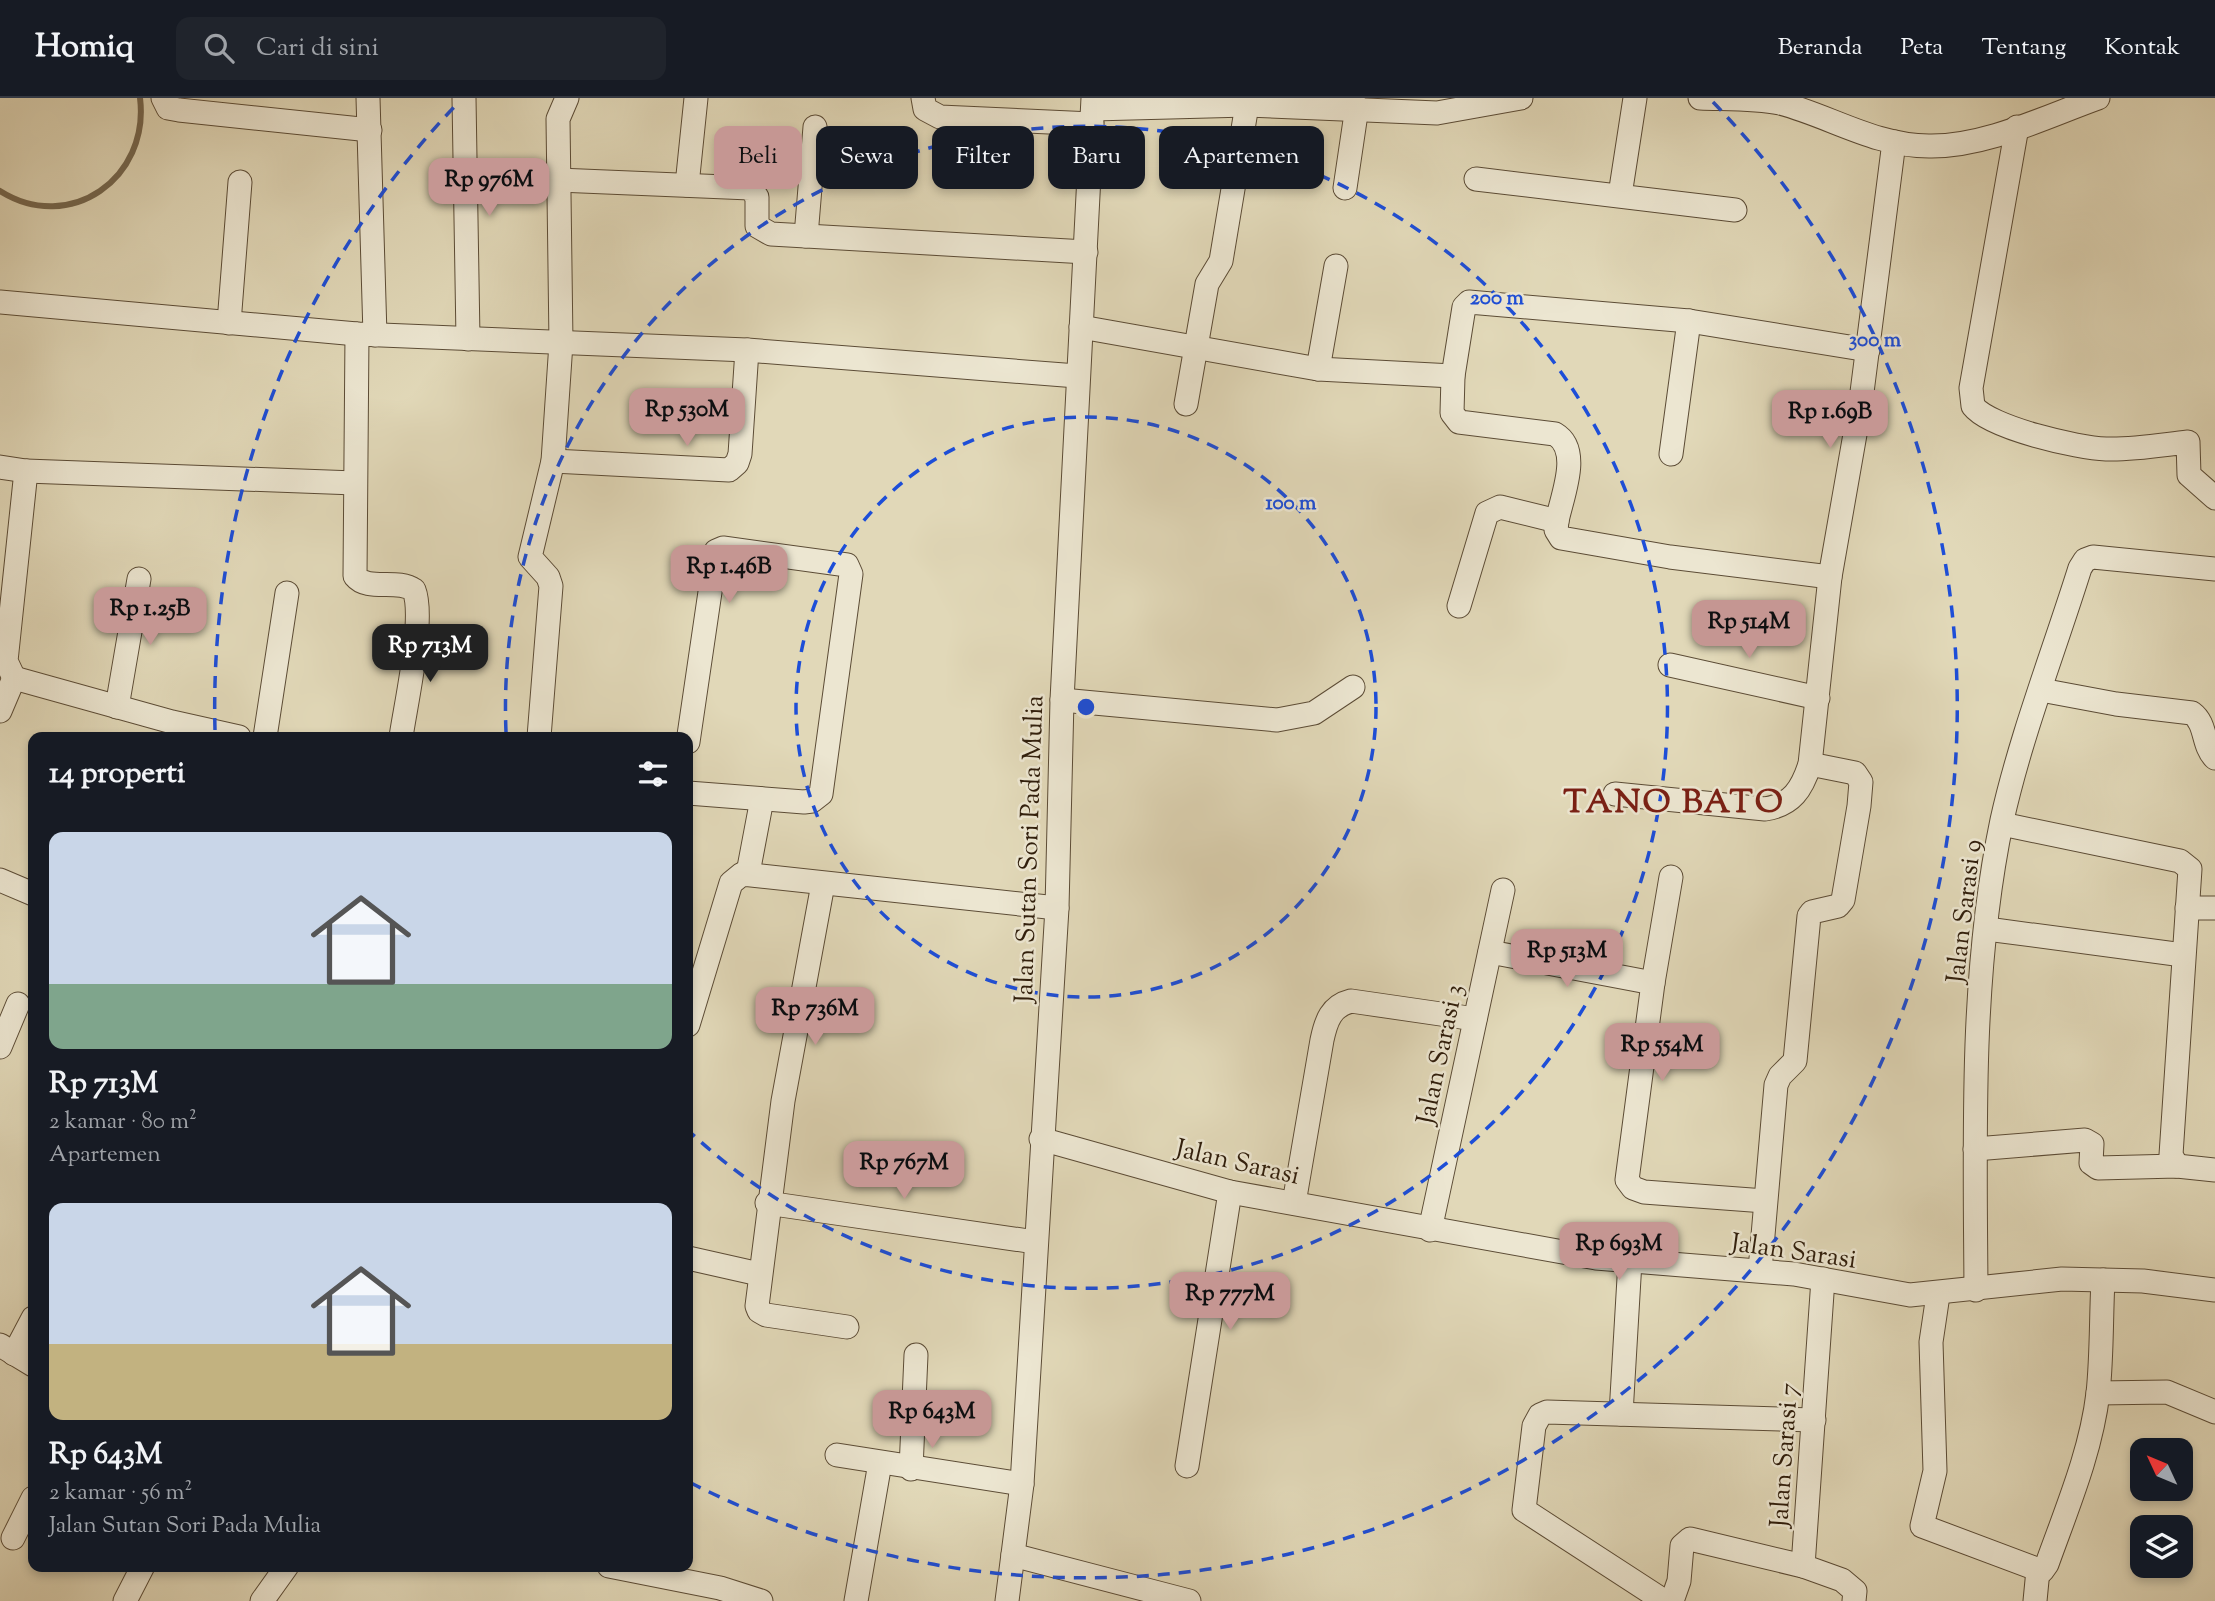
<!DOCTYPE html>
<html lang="id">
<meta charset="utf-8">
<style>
:root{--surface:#171b24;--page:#20242c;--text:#f1f3f6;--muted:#9ea1a6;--line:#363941;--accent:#c59692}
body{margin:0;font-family:"Sorts Mill Goudy",serif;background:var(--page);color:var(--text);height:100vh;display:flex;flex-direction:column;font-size:26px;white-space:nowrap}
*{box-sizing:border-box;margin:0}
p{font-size:23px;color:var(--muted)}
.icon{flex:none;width:38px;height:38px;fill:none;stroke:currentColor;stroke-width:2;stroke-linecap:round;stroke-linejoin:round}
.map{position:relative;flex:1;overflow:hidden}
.side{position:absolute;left:28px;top:634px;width:665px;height:840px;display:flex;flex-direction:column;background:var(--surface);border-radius:14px;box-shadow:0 4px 10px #0003}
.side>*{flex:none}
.banner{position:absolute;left:714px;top:28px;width:665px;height:63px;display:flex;gap:14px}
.needle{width:46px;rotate:314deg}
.controls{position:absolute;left:2130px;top:1340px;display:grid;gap:14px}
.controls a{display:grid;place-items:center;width:63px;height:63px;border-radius:14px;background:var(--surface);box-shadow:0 4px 10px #0003;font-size:35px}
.price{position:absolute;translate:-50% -60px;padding:0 16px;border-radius:14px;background:var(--accent);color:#111;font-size:23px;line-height:46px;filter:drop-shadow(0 2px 4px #0008)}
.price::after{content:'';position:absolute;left:50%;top:42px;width:21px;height:16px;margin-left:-10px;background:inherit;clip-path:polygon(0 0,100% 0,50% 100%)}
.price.on{background:#222;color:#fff}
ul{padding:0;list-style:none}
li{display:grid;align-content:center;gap:14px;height:371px;padding:0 21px}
li span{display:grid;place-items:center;height:217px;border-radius:14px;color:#555}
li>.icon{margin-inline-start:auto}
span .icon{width:126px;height:126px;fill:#fffc;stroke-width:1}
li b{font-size:30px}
h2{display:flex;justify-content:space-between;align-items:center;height:84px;padding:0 21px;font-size:30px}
.pill{padding:0 24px;border-radius:14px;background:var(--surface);box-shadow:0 4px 10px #0003;font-size:24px;line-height:63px}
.pill.on{background:var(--accent);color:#111}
header{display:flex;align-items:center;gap:42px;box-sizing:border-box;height:98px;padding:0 35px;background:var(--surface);border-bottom:2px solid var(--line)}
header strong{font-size:33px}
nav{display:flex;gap:38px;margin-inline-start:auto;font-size:24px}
.search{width:490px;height:63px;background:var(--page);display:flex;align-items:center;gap:18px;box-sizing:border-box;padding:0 24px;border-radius:14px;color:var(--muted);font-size:26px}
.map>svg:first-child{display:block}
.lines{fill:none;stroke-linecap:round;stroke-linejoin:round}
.stream{stroke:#75674f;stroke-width:6}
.minor-casing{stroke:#5c4c36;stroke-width:25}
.minor{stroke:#ece6d1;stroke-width:23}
.ring{fill:none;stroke:#1d4ed8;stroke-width:3.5;stroke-dasharray:12 9}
.labels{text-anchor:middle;stroke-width:5;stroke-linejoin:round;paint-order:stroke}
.street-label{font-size:26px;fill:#2f1d0b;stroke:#ece6d1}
.district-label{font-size:33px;font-weight:bold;letter-spacing:2px;fill:#7a1f14;stroke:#ece6d1}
.centre{fill:#1d4ed8;stroke:#ece6d1;stroke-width:3.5}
.ring-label{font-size:21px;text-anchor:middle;font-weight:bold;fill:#1d4ed8;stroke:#ece6d1;stroke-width:5;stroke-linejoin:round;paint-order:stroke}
</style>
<header>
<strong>Homiq</strong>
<div class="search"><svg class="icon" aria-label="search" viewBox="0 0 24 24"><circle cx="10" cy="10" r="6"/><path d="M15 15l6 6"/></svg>Cari di sini</div>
<nav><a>Beranda</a><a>Peta</a><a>Tentang</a><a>Kontak</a></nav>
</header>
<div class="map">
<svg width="2215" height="1503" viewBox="0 0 2215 1503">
<rect width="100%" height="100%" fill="#e1d8b8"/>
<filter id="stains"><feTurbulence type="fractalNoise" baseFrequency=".00286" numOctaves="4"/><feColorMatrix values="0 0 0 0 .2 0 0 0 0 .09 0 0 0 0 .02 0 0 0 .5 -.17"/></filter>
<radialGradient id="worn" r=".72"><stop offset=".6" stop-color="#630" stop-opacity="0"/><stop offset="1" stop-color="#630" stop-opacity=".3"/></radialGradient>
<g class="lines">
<path class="stream" d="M0 93C70 137 150 80 140 0"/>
<g class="minor-casing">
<g id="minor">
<path d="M163 0 168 10 179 12 370 32"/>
<path d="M368 0 375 237"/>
<path d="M464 0 468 241"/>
<path d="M923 0 925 11 940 19 1092 26"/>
<path d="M1700 0C1726 1 1756 0 1780 5 1830 18 1875 48 1929 48 1985 49 2045 19 2098 0"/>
<path d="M1093 11 1247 7 1437 15 1521 0"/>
<path d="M2017 29 1971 290 1973 308C1990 330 2078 350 2106 351 2133 352 2161 347 2188 344L2189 377 2215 400"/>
<path d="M1476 81 1735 112"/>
<path d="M558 82 750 90 757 99V128L771 136 1086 154"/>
<path d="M687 87 696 0"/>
<path d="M1345 90 1357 9"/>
<path d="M1620 97 1635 0"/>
<path d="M806 138 815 29"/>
<path d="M0 204 357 236 747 252 1077 278"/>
<path d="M229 225 240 84"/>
<path d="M1081 229 1318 271 1453 278"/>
<path d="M357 236 355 478C368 494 397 480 414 492 425 520 406 605 401 639"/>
<path d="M1318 271 1336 168"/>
<path d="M1186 306 1207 186 1221 163 1247 7"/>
<path d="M1671 356 1689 223"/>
<path d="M553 363 729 372 737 365 740 356 747 252"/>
<path d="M0 369 26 373 355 385"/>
<path d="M1830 479 1670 459 1561 440 1556 432 1557 423C1562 398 1582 352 1555 336L1459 324 1452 315 1453 278 1464 209 1469 204 1689 223 1868 252"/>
<path d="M1459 508 1487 415 1500 409 1557 423"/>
<path d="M1670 567 1818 600"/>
<path d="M14 580 6 563 26 373"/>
<path d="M2041 592 2116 606 2192 615C2207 626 2202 647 2215 660"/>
<path d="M1062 602 1277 622 1314 615 1353 589"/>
<path d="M117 609 139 481"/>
<path d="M0 613 14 580 172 624 239 639"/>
<path d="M265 639 287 495"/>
<path d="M539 639 551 488 548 479 530 459 553 363 561 245 558 21 567 0"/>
<path d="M688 644 716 453 723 450 847 467 851 476 821 696 812 703 804 704 688 695"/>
<path d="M1615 696 1765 711C1792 707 1802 691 1810 666L1830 479 1861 302 1894 44"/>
<path d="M2002 726 2180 763 2190 771 2171 1057 2177 1068"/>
<path d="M748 775 762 701"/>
<path d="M1671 779 1653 885 1627 1082 1633 1090 1644 1094 1765 1103"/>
<path d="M0 782 33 796"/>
<path d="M823 786 783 1003 757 1208 759 1213 766 1217 847 1229"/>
<path d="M2187 810H2215"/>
<path d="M1987 831 2183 857"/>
<path d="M1490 854 1653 885"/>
<path d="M688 927 731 785 742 776 1057 810"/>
<path d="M0 949 18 906"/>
<path d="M1041 1041 1230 1094 1596 1160 1794 1176 1910 1197 2062 1181 2143 1183 2215 1192"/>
<path d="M1975 1051 2085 1042 2092 1046 2091 1065 2098 1070 2177 1068 2215 1072"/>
<path d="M767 1105 1035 1144"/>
<path d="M1294 1105 1322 942C1326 923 1331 908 1351 903L1475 921"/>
<path d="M1430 1132 1503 792"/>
<path d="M688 1160 759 1176"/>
<path d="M1760 1172 1776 987 1780 978 1795 963 1809 818 1812 814 1838 808 1843 802 1859 708 1861 684 1855 675 1810 666"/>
<path d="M1823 1181 1803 1468 1842 1482 1855 1493 1854 1503"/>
<path d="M1976 1192C1975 1037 1970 875 2002 722 2021 637 2054 553 2080 470L2085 462 2093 459 2215 471"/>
<path d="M1938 1197 1931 1244 1935 1373 1922 1428 2042 1473 2047 1466C2067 1410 2091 1354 2098 1295 2102 1258 2101 1219 2103 1182"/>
<path d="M0 1247 33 1267"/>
<path d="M14 1256 33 1220"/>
<path d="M2098 1295 2167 1294 2215 1314"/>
<path d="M1621 1316 1630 1163"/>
<path d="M837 1357 1022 1386"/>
<path d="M1187 1368 1230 1094"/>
<path d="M911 1371 916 1257"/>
<path d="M13 1440 33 1400"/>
<path d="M1013 1457 1189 1503"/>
<path d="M609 1468 720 1490 761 1503"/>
<path d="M125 1503 143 1468"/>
<path d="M262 1503 287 1468"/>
<path d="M856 1503 880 1365"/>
<path d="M1007 1503 1022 1386 1057 810 1062 602 1093 0"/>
<path d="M1664 1503 1524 1412 1534 1328 1540 1317 1547 1314 1814 1322"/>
<path d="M1672 1503 1679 1483 1682 1448 1690 1441 1803 1468"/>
<path d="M2035 1503 2038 1472"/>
</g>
</g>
<use href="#minor" class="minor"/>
</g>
<g class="ring">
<circle cx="1086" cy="609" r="290"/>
<path d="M506 634A581 581 0 1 1 690 1034"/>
<path d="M215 632A871 871 0 0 1 459 4M1713 4A871 871 0 0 1 691 1385"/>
</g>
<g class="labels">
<g class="street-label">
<text transform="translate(1028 751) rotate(-88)" y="9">Jalan Sutan Sori Pada Mulia</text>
<text transform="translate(1963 813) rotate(-83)" y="9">Jalan Sarasi 9</text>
<text transform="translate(1439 956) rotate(-78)" y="9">Jalan Sarasi 3</text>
<text transform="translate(1238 1063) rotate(13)" y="9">Jalan Sarasi</text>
<text transform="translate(1794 1152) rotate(8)" y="9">Jalan Sarasi</text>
<text transform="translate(1783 1357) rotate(-86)" y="9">Jalan Sarasi 7</text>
</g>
<g class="district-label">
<text x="1674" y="714">TANO BATO</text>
</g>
</g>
<circle cx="1086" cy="609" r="10" class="centre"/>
<g class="ring-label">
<text x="1497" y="206">200 m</text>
<text x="1875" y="248">300 m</text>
<text x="1291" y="411">100 m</text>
</g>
<rect width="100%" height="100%" filter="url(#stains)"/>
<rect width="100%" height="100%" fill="url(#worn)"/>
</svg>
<div class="controls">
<a><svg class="needle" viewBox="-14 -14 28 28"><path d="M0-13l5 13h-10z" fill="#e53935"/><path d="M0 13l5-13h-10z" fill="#9ea1a6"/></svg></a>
<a><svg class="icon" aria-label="layers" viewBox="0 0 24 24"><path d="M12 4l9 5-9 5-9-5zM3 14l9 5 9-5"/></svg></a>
</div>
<b class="price" style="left:489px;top:120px">Rp 976M</b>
<b class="price" style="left:687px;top:350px">Rp 530M</b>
<b class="price" style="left:1830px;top:352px">Rp 1.69B</b>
<b class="price" style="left:729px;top:507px">Rp 1.46B</b>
<b class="price" style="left:150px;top:549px">Rp 1.25B</b>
<b class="price" style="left:1749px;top:562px">Rp 514M</b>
<b class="price on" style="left:430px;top:586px">Rp 713M</b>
<b class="price" style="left:1567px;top:891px">Rp 513M</b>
<b class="price" style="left:815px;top:949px">Rp 736M</b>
<b class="price" style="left:1662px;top:985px">Rp 554M</b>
<b class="price" style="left:904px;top:1103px">Rp 767M</b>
<b class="price" style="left:1619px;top:1184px">Rp 693M</b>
<b class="price" style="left:1230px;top:1234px">Rp 777M</b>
<b class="price" style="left:932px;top:1352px">Rp 643M</b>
<div class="banner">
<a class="pill on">Beli</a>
<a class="pill">Sewa</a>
<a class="pill">Filter</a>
<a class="pill">Baru</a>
<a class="pill">Apartemen</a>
</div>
<section class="side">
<h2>14 properti<svg class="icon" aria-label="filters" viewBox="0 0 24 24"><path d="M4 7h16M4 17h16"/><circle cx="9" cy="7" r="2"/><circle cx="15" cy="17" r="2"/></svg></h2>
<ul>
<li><span style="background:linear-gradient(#c9d6e8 70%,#7fa58c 0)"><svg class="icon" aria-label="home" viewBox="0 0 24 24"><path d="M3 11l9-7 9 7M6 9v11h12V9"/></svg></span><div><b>Rp 713M</b><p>2 kamar · 80 m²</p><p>Apartemen</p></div></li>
<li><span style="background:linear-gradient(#c9d6e8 65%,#c2b280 0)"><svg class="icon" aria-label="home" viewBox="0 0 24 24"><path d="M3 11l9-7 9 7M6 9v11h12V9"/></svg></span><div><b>Rp 643M</b><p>2 kamar · 56 m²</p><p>Jalan Sutan Sori Pada Mulia</p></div></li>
</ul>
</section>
</div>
